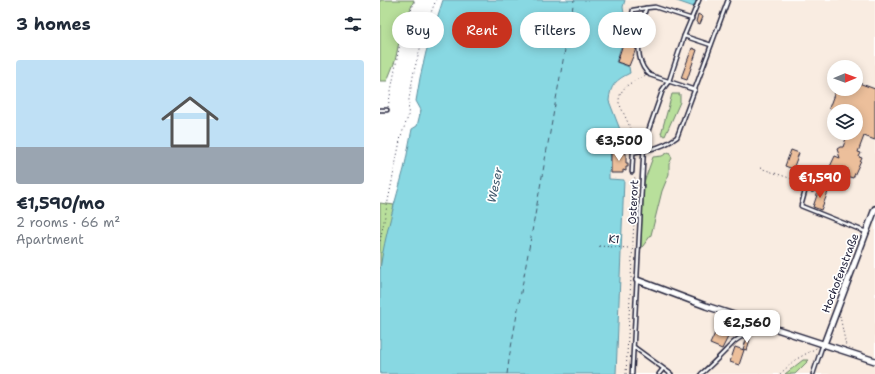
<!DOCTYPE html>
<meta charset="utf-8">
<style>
:root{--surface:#fff;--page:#f6f6f7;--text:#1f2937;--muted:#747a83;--line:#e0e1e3;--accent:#c8321e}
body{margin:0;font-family:"Shantell Sans",sans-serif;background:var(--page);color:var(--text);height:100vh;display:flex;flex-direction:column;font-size:15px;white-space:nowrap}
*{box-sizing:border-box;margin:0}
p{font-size:13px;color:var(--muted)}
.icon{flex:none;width:22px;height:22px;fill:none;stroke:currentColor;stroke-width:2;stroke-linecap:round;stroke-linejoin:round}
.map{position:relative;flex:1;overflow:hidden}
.drawer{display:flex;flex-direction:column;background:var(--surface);width:380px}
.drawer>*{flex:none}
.guide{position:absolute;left:12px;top:12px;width:380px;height:36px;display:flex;gap:8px}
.needle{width:26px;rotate:89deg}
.fabs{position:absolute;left:447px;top:60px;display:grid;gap:8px}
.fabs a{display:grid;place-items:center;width:36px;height:36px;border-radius:50%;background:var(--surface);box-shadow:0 2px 10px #0003;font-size:20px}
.price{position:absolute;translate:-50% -34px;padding:0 9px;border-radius:8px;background:#fff;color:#222;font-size:13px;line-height:26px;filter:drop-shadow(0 1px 2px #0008)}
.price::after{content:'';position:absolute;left:50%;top:24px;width:12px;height:9px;margin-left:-6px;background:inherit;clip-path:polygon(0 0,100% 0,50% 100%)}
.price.on{background:var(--accent);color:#fff}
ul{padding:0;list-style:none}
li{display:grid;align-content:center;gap:8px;height:212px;padding:0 16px}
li+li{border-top:1px solid var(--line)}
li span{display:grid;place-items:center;height:124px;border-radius:4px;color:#555}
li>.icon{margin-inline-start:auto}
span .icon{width:72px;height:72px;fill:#fffc;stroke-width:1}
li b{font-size:17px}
h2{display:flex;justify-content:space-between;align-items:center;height:48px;padding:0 16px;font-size:17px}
.chip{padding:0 14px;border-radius:18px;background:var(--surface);box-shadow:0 2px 10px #0003;font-size:14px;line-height:36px}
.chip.on{background:var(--accent);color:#fff}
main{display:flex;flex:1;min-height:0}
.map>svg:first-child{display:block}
.built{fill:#f9ece1;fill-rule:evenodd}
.green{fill:#b8df9b;stroke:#6d806b}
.water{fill:#88d8e2;stroke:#5f8f9f}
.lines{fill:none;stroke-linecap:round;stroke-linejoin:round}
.ferry{stroke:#41596d;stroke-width:1;stroke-dasharray:5 4;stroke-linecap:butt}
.building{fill:#ecbf9b;stroke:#22223b}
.service-casing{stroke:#22223b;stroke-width:5.5}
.minor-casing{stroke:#22223b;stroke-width:8}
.path{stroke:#22223b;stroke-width:1;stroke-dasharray:1 3;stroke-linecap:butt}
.service{stroke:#fff;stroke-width:2.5}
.minor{stroke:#fff;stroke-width:5}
.labels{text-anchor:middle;stroke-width:3.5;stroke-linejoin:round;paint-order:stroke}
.street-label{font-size:11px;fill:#22223b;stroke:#fff}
.water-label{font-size:12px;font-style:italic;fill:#41596d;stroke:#fff}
</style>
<main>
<section class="drawer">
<h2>3 homes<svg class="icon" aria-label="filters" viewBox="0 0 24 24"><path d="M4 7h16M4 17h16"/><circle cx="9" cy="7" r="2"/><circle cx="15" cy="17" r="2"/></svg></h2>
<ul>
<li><span style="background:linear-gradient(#bfe0f5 70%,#9aa5b1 0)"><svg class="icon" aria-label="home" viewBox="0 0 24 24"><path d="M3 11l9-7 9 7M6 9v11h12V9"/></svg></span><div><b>€1,590/mo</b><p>2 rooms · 66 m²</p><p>Apartment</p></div></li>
</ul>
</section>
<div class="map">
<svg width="495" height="374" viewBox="0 0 495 374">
<rect width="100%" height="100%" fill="#fff"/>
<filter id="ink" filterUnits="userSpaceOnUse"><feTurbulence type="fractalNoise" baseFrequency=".025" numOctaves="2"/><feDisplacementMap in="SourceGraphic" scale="8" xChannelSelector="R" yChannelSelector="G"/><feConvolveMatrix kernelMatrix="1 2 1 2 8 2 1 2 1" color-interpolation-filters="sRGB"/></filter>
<g filter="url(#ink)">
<path class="built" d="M245 0H294L313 7 317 0H495V374H236L244 180 229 179 230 170 231 151 233 150H246V145L229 101 230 93 235 83 250 73 249 67 236 62 243 41 248 40 243 7ZM454 67H476V89H454ZM454 111H476V133H454Z"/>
<g class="green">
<path d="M0 0H34L21 33 15 61 7 81H0Z"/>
<path d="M292 94H300V102L285 136 281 134Z"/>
<path d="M289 152 292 158 289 164V174L282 191 271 235 260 250 264 182 273 157 282 156Z"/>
<path d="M0 203 14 205 0 269Z"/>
<path d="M423 360H429L415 374H405Z"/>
</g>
<g class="water">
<path d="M63 0H245L243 7 248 40H246V42L243 41 236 62 249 67 250 73C236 80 230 85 229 101L246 145V150H233V152H231V170L229 171V179L244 180 236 374H0V269C5 235 15 202 24 169 27 156 29 143 32 129L37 126 41 110 36 101 40 78 46 52Z"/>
<path d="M294 0H317L314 7Z"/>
</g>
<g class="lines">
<path class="ferry" d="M127 374 130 353 194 0"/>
</g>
<g class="building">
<path d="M318 14 323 17 320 24 316 22Z"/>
<path d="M252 35 256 37 255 45 256 49 249 66 237 62 244 41 249 43Z"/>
<path d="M312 48 317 50 307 80 301 78Z"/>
<path d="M476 82 495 89V140L484 136 478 152 481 153 479 157 482 158 473 178 448 171 455 156 460 158 457 149 460 147H463L468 133H476V111H456L449 108 456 89H476Z"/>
<path d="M233 150H244V153H246V163H248V167H246V171L243 170V173H231V151L233 152Z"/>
<path d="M411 150 419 153 413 169 405 166Z"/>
<path d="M439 189 448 192 441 210 433 207Z"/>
<path d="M336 331 348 337 342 349 330 344Z"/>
<path d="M367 338 370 339 367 350 363 349Z"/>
<path d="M355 347 364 350 359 365 350 362Z"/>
</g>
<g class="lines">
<g class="service-casing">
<g id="service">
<path d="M312 19 275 7 266 8 263 19 259 24C259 40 255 64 270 75L315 90"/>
<path d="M259 24C253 19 251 17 253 10L266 8"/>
<path d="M304 36 331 45"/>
<path d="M0 110H7"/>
<path d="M252 172 253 153C259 150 265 151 271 149 281 147 289 143 297 137L348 0"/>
<path d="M427 184 421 206 486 232"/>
<path d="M426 188 432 190 441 170"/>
<path d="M254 347 291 374"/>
<path d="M252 374 264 143 283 89 289 81 304 36 319 0"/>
<path d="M279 374 283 369"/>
<path d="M321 374C333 364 343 353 354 342 362 335 373 332 380 324"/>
<path d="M433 374 443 344"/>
</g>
</g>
<g class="minor-casing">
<g id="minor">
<path d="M257 280 326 306 495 361"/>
<path d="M444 344 495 209"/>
</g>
</g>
<g class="path">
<path d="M8 107 19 48 23 33 35 0"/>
<path d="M259 147 239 103C238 87 254 81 266 75"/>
<path d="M380 168 424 183"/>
<path d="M0 241 21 136 28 117 29 99 34 71 48 20 56 0"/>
<path d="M219 246 249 248"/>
<path d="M460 316 466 346"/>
<path d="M246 374 256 182 254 175"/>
<path d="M400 374 415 360 438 347"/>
</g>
<use href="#service" class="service"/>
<use href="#minor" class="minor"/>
</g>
</g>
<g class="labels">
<g class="street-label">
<text transform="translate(253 202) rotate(-87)" y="4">Osterort</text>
<text transform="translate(234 239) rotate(4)" y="4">K1</text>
<text transform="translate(460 273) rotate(-69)" y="4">Hochofenstraße</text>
</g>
<g class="water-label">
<text transform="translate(115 185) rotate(-78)" y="4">Weser</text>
</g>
</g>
</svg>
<div class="fabs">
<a><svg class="needle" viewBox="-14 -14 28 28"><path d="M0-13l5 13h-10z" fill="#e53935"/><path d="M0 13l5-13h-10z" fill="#747a83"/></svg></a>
<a><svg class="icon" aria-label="layers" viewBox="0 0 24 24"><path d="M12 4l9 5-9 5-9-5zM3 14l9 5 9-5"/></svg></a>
</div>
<b class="price" style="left:239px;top:162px">€3,500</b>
<b class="price on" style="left:440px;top:199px">€1,590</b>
<b class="price" style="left:367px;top:344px">€2,560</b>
<div class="guide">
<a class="chip">Buy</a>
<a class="chip on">Rent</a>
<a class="chip">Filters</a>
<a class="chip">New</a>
</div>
</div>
</main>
